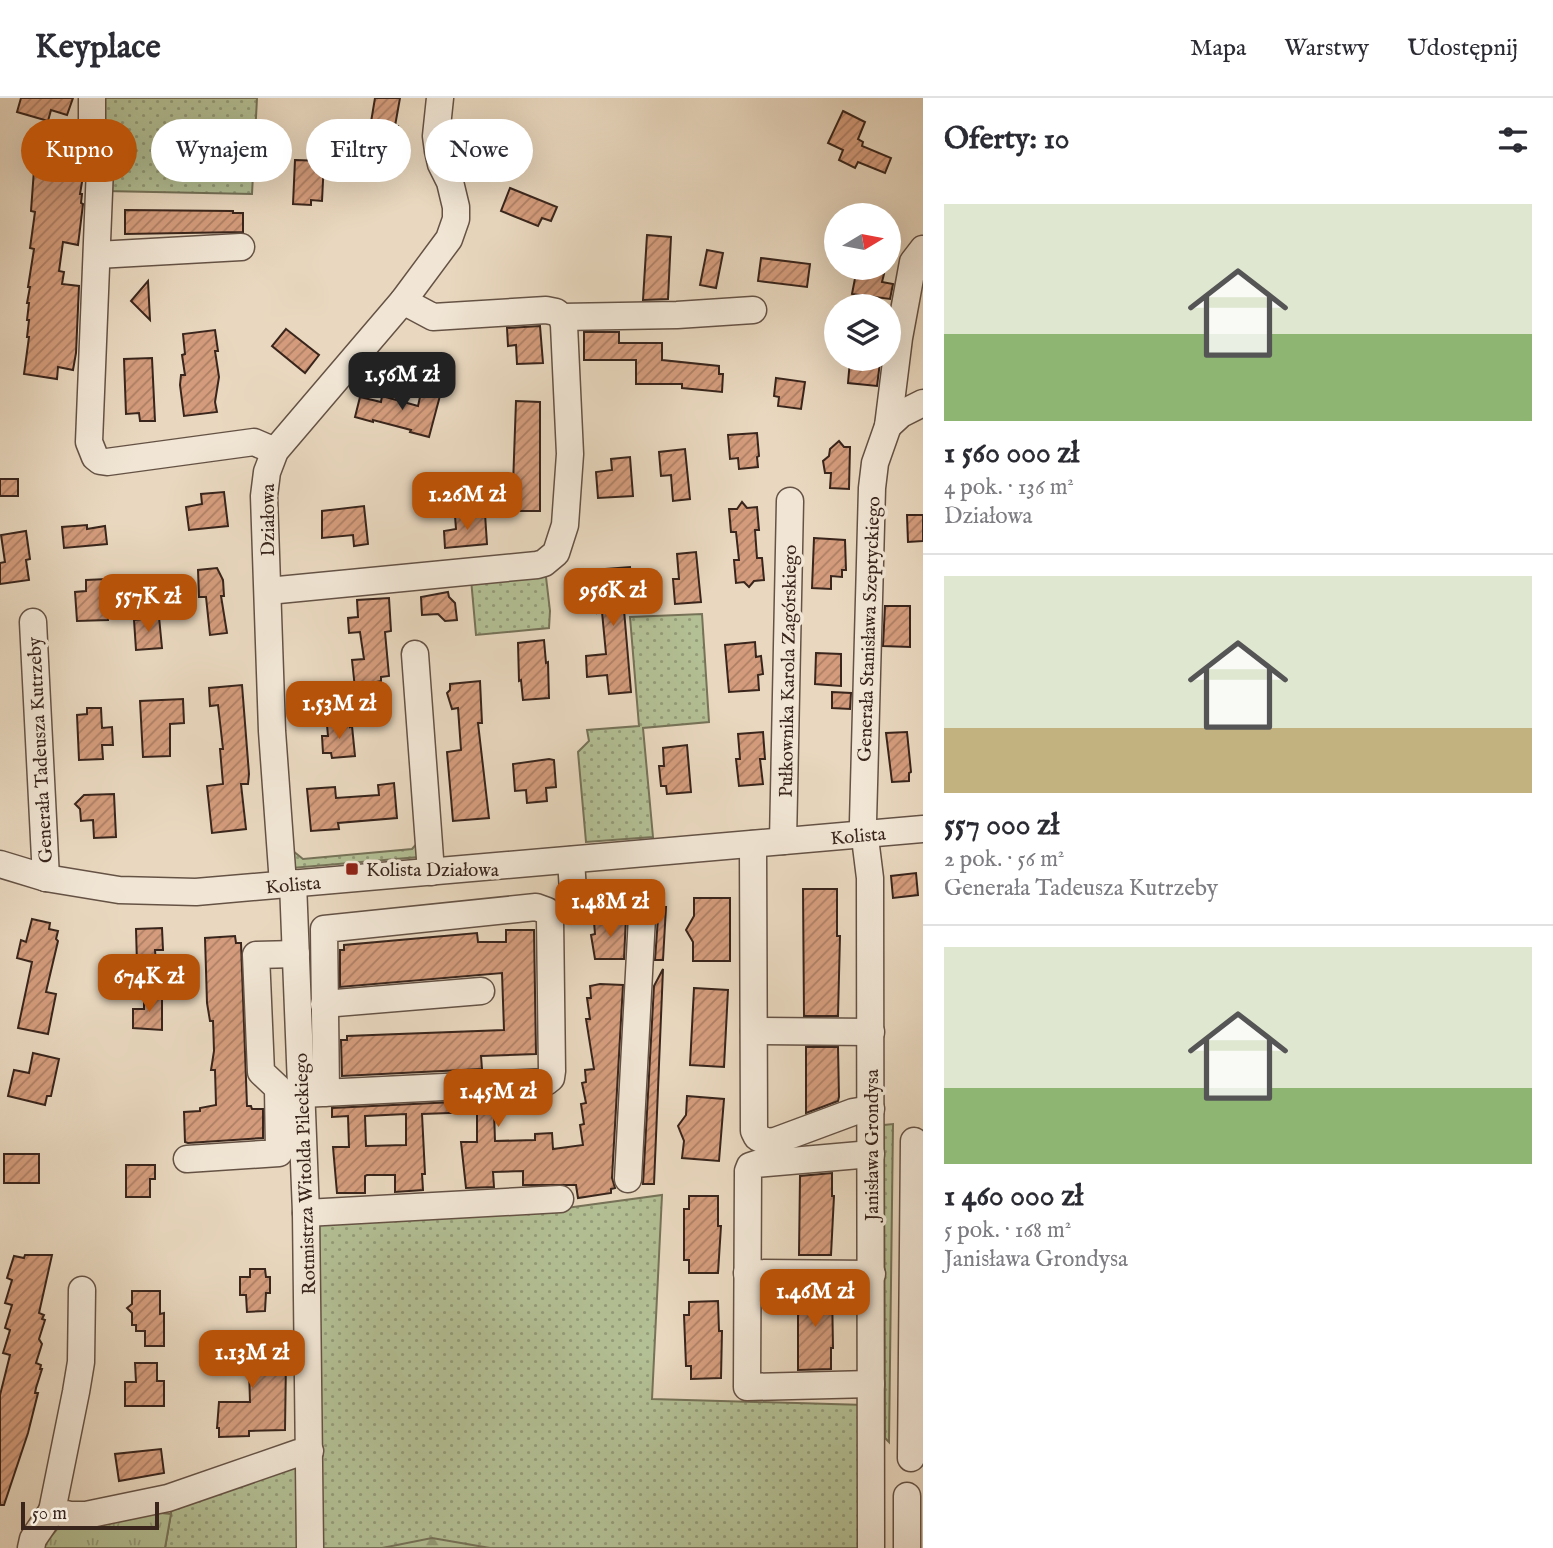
<!DOCTYPE html>
<html lang="pl">
<meta charset="utf-8">
<style>
:root{--surface:#fff;--page:#f7f7f7;--text:#2b2b33;--muted:#7c7c81;--line:#e1e1e2;--accent:#b45309}
body{margin:0;font-family:"IM FELL English",serif;background:var(--page);color:var(--text);height:100vh;display:flex;flex-direction:column;font-size:26px;white-space:nowrap}
*{box-sizing:border-box;margin:0}
p{font-size:23px;color:var(--muted)}
.icon{flex:none;width:38px;height:38px;fill:none;stroke:currentColor;stroke-width:2;stroke-linecap:round;stroke-linejoin:round}
.map{position:relative;flex:1;overflow:hidden}
.drawer{display:flex;flex-direction:column;background:var(--surface);width:630px}
.drawer>*{flex:none}
.banner{position:absolute;left:21px;top:21px;width:665px;height:63px;display:flex;gap:14px}
.needle{width:46px;rotate:80deg}
.buttons{position:absolute;left:824px;top:105px;display:grid;gap:14px}
.buttons a{display:grid;place-items:center;width:77px;height:77px;border-radius:50%;background:var(--surface);box-shadow:0 7px 28px #0002;font-size:35px}
.scale{position:absolute;left:21px;bottom:18px;width:138px;box-sizing:border-box;padding-left:7px;border:4px solid #39251c;border-top:0;font-size:19px;line-height:24px;white-space:nowrap;color:#39251c;-webkit-text-stroke:5px #f1e6d5;paint-order:stroke}
.price{position:absolute;translate:-50% -60px;padding:0 16px;border-radius:14px;background:var(--accent);color:#fff;font-size:23px;line-height:46px;filter:drop-shadow(0 2px 4px #0008)}
.price::after{content:'';position:absolute;left:50%;top:42px;width:21px;height:16px;margin-left:-10px;background:inherit;clip-path:polygon(0 0,100% 0,50% 100%)}
.price.on{background:#222;color:#fff}
ul{padding:0;list-style:none}
li{display:grid;align-content:center;gap:14px;height:371px;padding:0 21px}
li+li{border-top:2px solid var(--line)}
li span{display:grid;place-items:center;height:217px;border-radius:0px;color:#555}
li>.icon{margin-inline-start:auto}
span .icon{width:126px;height:126px;fill:#fffc;stroke-width:1}
li b{font-size:30px}
h2{display:flex;justify-content:space-between;align-items:center;height:84px;padding:0 21px;font-size:30px}
.tag{padding:0 24px;border-radius:32px;background:var(--surface);box-shadow:0 7px 28px #0002;font-size:24px;line-height:63px}
.tag.on{background:var(--accent);color:#fff}
header{display:flex;align-items:center;gap:42px;box-sizing:border-box;height:98px;padding:0 35px;background:var(--surface);border-bottom:2px solid var(--line)}
header strong{font-size:33px}
nav{display:flex;gap:38px;margin-inline-start:auto;font-size:24px}
main{display:flex;flex:1;min-height:0}
.map>svg:first-child{display:block}
.grass{fill:url(#grass-dots);stroke:#767258;stroke-width:2}
.forest{fill:url(#forest-firs);stroke:#767258;stroke-width:2}
.park{fill:url(#park-tufts);stroke:#767258;stroke-width:2}
.building{fill:url(#building-hatch);stroke:#39251c;stroke-width:2;fill-rule:evenodd}
.lines{fill:none;stroke-linecap:round;stroke-linejoin:round}
.minor-casing{stroke:#655245;stroke-width:29}
.minor{stroke:#f1e6d5;stroke-width:26}
.poi-dot{fill:#8f2418;stroke:#f1e6d5;stroke-width:2.5}
.labels{text-anchor:middle;stroke-width:7;stroke-linejoin:round;paint-order:stroke}
.street-label{font-size:19px;fill:#39251c;stroke:#f1e6d5}
.poi-label{font-size:19px;fill:#39251c;stroke:#f1e6d5;text-anchor:start}
</style>
<header>
<strong>Keyplace</strong>
<nav><a>Mapa</a><a>Warstwy</a><a>Udostępnij</a></nav>
</header>
<main>
<div class="map">
<svg width="923" height="1450" viewBox="0 0 923 1450">
<defs>
<pattern id="grass-dots" width="8" height="8" patternUnits="userSpaceOnUse" patternTransform="scale(1.75)"><rect width="8" height="8" fill="#b3bf94"/><path d="M2 2h.1M6 6h.1" fill="none" stroke="#939b78" stroke-width="1.8" stroke-linecap="round"/></pattern>
<pattern id="forest-firs" width="22" height="20" patternUnits="userSpaceOnUse" patternTransform="scale(1.75)"><rect width="22" height="20" fill="#b3bf94"/><path d="M5 1l3.5 6h-7zM16 11l3.5 6h-7z" fill="#939b78"/></pattern>
<pattern id="park-tufts" width="24" height="20" patternUnits="userSpaceOnUse" patternTransform="scale(1.75)"><rect width="24" height="20" fill="#b3bf94"/><path d="M3 7l-1-3M5 7V3M7 7l1-3M15 17l-1-3M17 17v-4M19 17l1-3" fill="none" stroke="#939b78"/></pattern>
<pattern id="building-hatch" width="6" height="6" patternUnits="userSpaceOnUse" patternTransform="scale(1.75)"><rect width="6" height="6" fill="#d49c7c"/><path d="M-1 1l2-2M0 6l6-6M5 7l2-2" fill="none" stroke="#ad7f65"/></pattern>
</defs>
<rect width="100%" height="100%" fill="#e9d8bf"/>
<filter id="stains"><feTurbulence type="fractalNoise" baseFrequency=".00286" numOctaves="4"/><feColorMatrix values="0 0 0 0 .2 0 0 0 0 .09 0 0 0 0 .02 0 0 0 .5 -.17"/></filter>
<radialGradient id="worn" r=".72"><stop offset=".6" stop-color="#630" stop-opacity="0"/><stop offset="1" stop-color="#630" stop-opacity=".3"/></radialGradient>
<g class="grass">
<path d="M105 0H257L252 96 105 93Z"/>
<path d="M543 476 546 479 550 513 549 530 476 537 471 481Z"/>
<path d="M702 516 709 624 643 630 653 739 586 744 578 654 589 643 587 632 639 628 630 519Z"/>
<path d="M420 742 419 759 292 770 293 753 303 761 412 751Z"/>
<path d="M893 1026 889 1344 885 1340 884 1027Z"/>
<path d="M662 1097 652 1301 865 1307 863 1450H315L316 1126 566 1110Z"/>
<path d="M297 1364 304 1450H165L172 1409Z"/>
</g>
<path class="forest" d="M432 1440 490 1450H382Z"/>
<path class="park" d="M131 1412 171 1416 165 1450H44L47 1443 58 1430Z"/>
<g class="building">
<path d="M21 0H73L67 17 51 12 48 23 17 14Z"/>
<path d="M375 0H400L395 28H398L395 46 368 42Z"/>
<path d="M843 13 865 24 858 41 863 44 862 48 891 60 885 75 858 64 855 70 839 62 843 52 828 45Z"/>
<path d="M492 27 524 40 514 64 482 51Z"/>
<path d="M36 44 69 49 67 61 83 63 84 72 80 96H82L81 105 83 106 78 147 63 144 59 173 64 174 62 186 79 188 76 255 73 272 58 269 57 281 24 276 29 239H27L29 222H27L29 205H27L30 189H28L34 151 30 150 35 114 31 113Z"/>
<path d="M295 62 324 63 322 103 311 102V107L293 106Z"/>
<path d="M510 90 557 109 551 123 542 120 538 128 501 113Z"/>
<path d="M125 112 233 113V115H243V134L125 136Z"/>
<path d="M647 137 671 139 668 201 643 202Z"/>
<path d="M707 152 723 155 716 190 700 187Z"/>
<path d="M761 160 810 166 807 189 758 183Z"/>
<path d="M857 170H881L880 175 884 176 882 184 893 186 890 201 852 196Z"/>
<path d="M148 183 150 222 131 203Z"/>
<path d="M540 228 543 265 517 266 516 247 508 248 507 230Z"/>
<path d="M286 231 319 257 305 275 272 248Z"/>
<path d="M215 232 218 253H215L219 279 215 304 217 314 184 318 180 287 181 277H185L182 257 185 256 183 236Z"/>
<path d="M584 234H619V245H662V262L719 268V276H723L722 294 682 290V286H636V262H584Z"/>
<path d="M152 260 155 323H140L139 315 126 316 124 261Z"/>
<path d="M864 261H878L877 264H880L877 288 848 285 850 262 863 263Z"/>
<path d="M776 280 805 284 801 311 778 308 779 299 774 298Z"/>
<path d="M422 290 441 294 429 339 410 334 411 332 373 322V324L355 319 360 299 381 304 382 298 418 308Z"/>
<path d="M516 303 540 304V413H515V387H513Z"/>
<path d="M757 335 759 358 757 359 758 369 739 371 738 360 730 361 728 337Z"/>
<path d="M839 343 844 349H850L849 391 830 390 831 375H825L823 363 829 358 830 351Z"/>
<path d="M685 351 690 401 673 403 671 377 661 378 659 354Z"/>
<path d="M630 359 633 398 598 400 596 374 612 372 611 361Z"/>
<rect x="0" y="381" width="18" height="17"/>
<path d="M224 394 228 428 189 432 186 409 202 406 201 396Z"/>
<path d="M742 404 747 410 757 409 759 432H755L757 460H762L764 482 754 483 749 489 744 484 736 485 734 462H739L736 434H731L729 411H737Z"/>
<path d="M364 408 368 446 354 448 353 437 322 440V413Z"/>
<path d="M485 416 487 446 445 450 444 433 456 431 455 418Z"/>
<path d="M907 417H923V443L908 444Z"/>
<path d="M87 427V431L105 428 107 446 64 450 62 429Z"/>
<path d="M26 433 30 461 26 462 29 482 0 486V465L5 464 1 437Z"/>
<path d="M814 440 845 442 846 472H842V479L831 478V491L812 490Z"/>
<path d="M696 454 701 504 675 506 673 481H679L677 456Z"/>
<path d="M630 469 634 511 624 512 631 594 609 596 607 577 587 579 586 558 606 556 602 514 597 515 593 472Z"/>
<path d="M217 470 223 482 224 498H221L227 535 210 537 206 499H199L198 472Z"/>
<path d="M107 481 108 522 77 523 75 494 86 493V482Z"/>
<path d="M448 494 449 499 455 505 457 522 445 523 438 516 422 517 421 499Z"/>
<path d="M389 500 391 533 385 534 389 578 381 579V583L376 584 377 598 356 600 352 562 364 561 360 534 349 535 348 520 358 519 357 502Z"/>
<path d="M885 508H910V549L883 548Z"/>
<path d="M159 519 162 550 136 552 134 522Z"/>
<path d="M544 542 546 565 548 564 549 600 523 602 521 582 519 583 518 545Z"/>
<path d="M755 544 756 559 761 558 763 576 758 577 759 592 729 594 725 547Z"/>
<path d="M816 555 841 556V588L815 586Z"/>
<path d="M480 583 482 625H478L489 720 453 723 447 654 461 652 458 610 452 611 447 595 450 592V586Z"/>
<path d="M242 587 249 676 248 686H241L246 731 212 735 207 688 223 686 220 651H223L218 607 210 608 209 590Z"/>
<path d="M832 594 851 595 850 611 832 610Z"/>
<path d="M183 601 184 625 170 626V658L143 659 140 603Z"/>
<path d="M87 610H101L102 630 112 629 113 647H102L103 661 79 662 77 617 87 616Z"/>
<path d="M350 625V629L352 628 355 658 332 660 331 655H323L322 638H328L327 627Z"/>
<path d="M763 634 765 661H760L763 686 739 688 736 661H740L738 636Z"/>
<path d="M907 634 911 674 909 675V683L892 684 886 635Z"/>
<path d="M687 647 691 694 667 696 666 688H661L659 668H664L663 650Z"/>
<path d="M549 661 554 662 556 689 546 690 547 703 527 705 526 692 515 693 513 666Z"/>
<path d="M394 685 397 720 338 725 339 731 311 733 307 691 335 689 336 700 379 697 378 687Z"/>
<path d="M114 696 116 739 94 740 93 722 81 723 80 711 75 706 84 697Z"/>
<path d="M916 775 918 797 893 800 891 778Z"/>
<path d="M803 791H837V838H840L838 918H804Z"/>
<path d="M694 800H730V863H693V844L686 832 694 818Z"/>
<path d="M656 809H666L663 862H655L658 820Z"/>
<path d="M626 819 624 861H595L591 837 595 836 594 824Z"/>
<path d="M32 821 50 825 49 831 58 833 56 841 58 843 46 894 56 896 48 936 18 930 32 864 17 860 21 842 26 844Z"/>
<path d="M162 830 163 852H155L156 865 137 866 136 831Z"/>
<path d="M506 832H534L536 956 481 958 482 971 342 978 341 942H347V938L504 932 502 875 340 889V852H344V847L477 835 478 844H506Z"/>
<path d="M235 838 236 845H241L247 1008H251L252 1011H263V1040L188 1045 185 1044 184 1014 200 1013V1010L216 1007 215 972H211L214 953 213 923H210L207 905 205 840Z"/>
<path d="M663 871 654 1086H643L654 888Z"/>
<path d="M600 886 623 887 612 1080 615 1090 611 1091V1095L578 1100 576 1087H523V1073L493 1074 494 1089 466 1090 461 1044H477V1014L422 1016 425 1076H422L423 1092 395 1094V1077H367L365 1078V1095H337L333 1049H349L348 1018 332 1019V1010L534 1000 535 1012 494 1013 495 1043 535 1042V1036L552 1035 553 1051 583 1047 580 1027 584 1026 581 1006 586 1005 582 985 586 984 585 972 594 971 586 921H590L587 900H591L590 888ZM406 1016V1047L366 1048 365 1018Z"/>
<path d="M694 890 728 892 724 969 690 967Z"/>
<path d="M144 898H162V932L133 930V911H144Z"/>
<path d="M806 949H838L839 999 838 1003 806 1015Z"/>
<path d="M33 955 59 961 51 998H47L45 1007 8 998 14 972 29 975Z"/>
<path d="M687 998 724 1001 719 1063 682 1060 684 1043 678 1028 686 1017Z"/>
<rect x="4" y="1056" width="35" height="29"/>
<path d="M126 1067H155V1081H150V1099H126Z"/>
<path d="M832 1075V1098H834L831 1157H799L800 1078Z"/>
<path d="M689 1098H718V1128H721L718 1175H689V1162H684V1111H689Z"/>
<path d="M25 1157H52L39 1215 44 1217 42 1221 45 1222 39 1241 42 1246 36 1265 41 1267 40 1271H42L36 1290 35 1295H38L28 1335 4 1407H0V1297L10 1257 3 1255 10 1232 5 1230 12 1207 5 1205 12 1182 7 1180 14 1158 24 1160Z"/>
<path d="M250 1171H265L266 1179H270V1195H266L265 1213 247 1214 246 1197H240V1179H250Z"/>
<path d="M798 1191H832L833 1250H831V1271L798 1272Z"/>
<path d="M132 1193H160V1216L164 1215V1248H145V1233H136V1227H132V1215L127 1210 132 1206Z"/>
<path d="M718 1203 719 1233H722L721 1280 691 1281V1268H686L684 1217H689V1204Z"/>
<path d="M248 1235 249 1258H277V1262H286L285 1332 249 1333V1338L219 1339V1330H217L219 1304H250L249 1271 220 1272 219 1236Z"/>
<path d="M135 1265H157V1283H164V1308H125V1284H136Z"/>
<path d="M161 1351 164 1375 119 1383 115 1356Z"/>
</g>
<g class="lines">
<g class="minor-casing">
<g id="minor">
<path d="M92 0V22L100 69 89 344 95 359 100 363 107 364 254 344 275 353"/>
<path d="M97 157 241 149"/>
<path d="M403 203 433 219 546 212 556 214 562 219 677 217 753 212"/>
<path d="M888 328 901 316 923 305"/>
<path d="M268 493 537 467 544 465 556 455 565 427 570 356 564 227 562 219"/>
<path d="M33 524 46 780"/>
<path d="M415 556 431 774"/>
<path d="M783 743 790 403"/>
<path d="M753 746 754 1033 757 1039 767 1044 775 1043 853 1014 871 1011"/>
<path d="M571 762 573 793 577 803 582 805 627 802C638 804 640 809 642 819L628 1081"/>
<path d="M0 766 46 780 119 792 196 794 923 731"/>
<path d="M293 785 306 1115 310 1450"/>
<path d="M283 786 272 633 264 398 267 374 275 353 403 203 449 141 456 121V109L450 84 441 66 438 53 436 38 440 0"/>
<path d="M324 906 481 893"/>
<path d="M754 933 871 934"/>
<path d="M302 996 546 984 551 980 552 973 550 820 547 813 536 809 324 831 326 995"/>
<path d="M871 1056 756 1066 750 1068 748 1073 747 1289 871 1286"/>
<path d="M187 1061 279 1055 278 990 261 974 256 857 296 856"/>
<path d="M306 1115 560 1101"/>
<path d="M747 1175 872 1176"/>
<path d="M82 1192 81 1264 76 1294 52 1413 70 1417H86L168 1400 298 1355 310 1353"/>
<path d="M911 1360 914 1043"/>
<path d="M31 1450 33 1441 52 1413"/>
<path d="M871 1450 870 780 863 724 872 390 875 365 888 328 899 240 913 164 923 151"/>
<path d="M907 1450V1398"/>
</g>
</g>
<use href="#minor" class="minor"/>
</g>
<rect class="poi-dot" x="345" y="764" width="14" height="14" rx="3.5"/>
<g class="labels">
<g class="street-label">
<text transform="translate(267 422) rotate(-90)" y="7">Działowa</text>
<text transform="translate(868 531) rotate(-88)" y="7">Generała Stanisława Szeptyckiego</text>
<text transform="translate(787 573) rotate(-89)" y="7">Pułkownika Karola Zagórskiego</text>
<text transform="translate(39 652) rotate(-93)" y="7">Generała Tadeusza Kutrzeby</text>
<text transform="translate(858 737) rotate(-5)" y="7">Kolista</text>
<text transform="translate(293 786) rotate(-5)" y="7">Kolista</text>
<text transform="translate(871 1047) rotate(-90)" y="7">Janisława Grondysa</text>
<text transform="translate(304 1076) rotate(-92)" y="7">Rotmistrza Witolda Pileckiego</text>
</g>
<g class="poi-label">
<text x="366" y="778">Kolista Działowa</text>
</g>
</g>
<rect width="100%" height="100%" filter="url(#stains)"/>
<rect width="100%" height="100%" fill="url(#worn)"/>
</svg>
<div class="buttons">
<a><svg class="needle" viewBox="-14 -14 28 28"><path d="M0-13l5 13h-10z" fill="#e53935"/><path d="M0 13l5-13h-10z" fill="#7c7c81"/></svg></a>
<a><svg class="icon" aria-label="layers" viewBox="0 0 24 24"><path d="M12 4l9 5-9 5-9-5zM3 14l9 5 9-5"/></svg></a>
</div>
<div class="scale">50 m</div>
<b class="price on" style="left:402px;top:314px">1.56M zł</b>
<b class="price" style="left:467px;top:434px">1.26M zł</b>
<b class="price" style="left:613px;top:530px">956K zł</b>
<b class="price" style="left:148px;top:536px">557K zł</b>
<b class="price" style="left:339px;top:643px">1.53M zł</b>
<b class="price" style="left:610px;top:841px">1.48M zł</b>
<b class="price" style="left:149px;top:916px">674K zł</b>
<b class="price" style="left:498px;top:1031px">1.45M zł</b>
<b class="price" style="left:815px;top:1231px">1.46M zł</b>
<b class="price" style="left:252px;top:1292px">1.13M zł</b>
<div class="banner">
<a class="tag on">Kupno</a>
<a class="tag">Wynajem</a>
<a class="tag">Filtry</a>
<a class="tag">Nowe</a>
</div>
</div>
<section class="drawer">
<h2>Oferty: 10<svg class="icon" aria-label="filters" viewBox="0 0 24 24"><path d="M4 7h16M4 17h16"/><circle cx="9" cy="7" r="2"/><circle cx="15" cy="17" r="2"/></svg></h2>
<ul>
<li><span style="background:linear-gradient(#dfe7d0 60%,#8fb573 0)"><svg class="icon" aria-label="home" viewBox="0 0 24 24"><path d="M3 11l9-7 9 7M6 9v11h12V9"/></svg></span><div><b>1 560 000 zł</b><p>4 pok. · 136 m²</p><p>Działowa</p></div></li>
<li><span style="background:linear-gradient(#dfe7d0 70%,#c2b280 0)"><svg class="icon" aria-label="home" viewBox="0 0 24 24"><path d="M3 11l9-7 9 7M6 9v11h12V9"/></svg></span><div><b>557 000 zł</b><p>2 pok. · 56 m²</p><p>Generała Tadeusza Kutrzeby</p></div></li>
<li><span style="background:linear-gradient(#dfe7d0 65%,#8fb573 0)"><svg class="icon" aria-label="home" viewBox="0 0 24 24"><path d="M3 11l9-7 9 7M6 9v11h12V9"/></svg></span><div><b>1 460 000 zł</b><p>5 pok. · 168 m²</p><p>Janisława Grondysa</p></div></li>
</ul>
</section>
</main>
